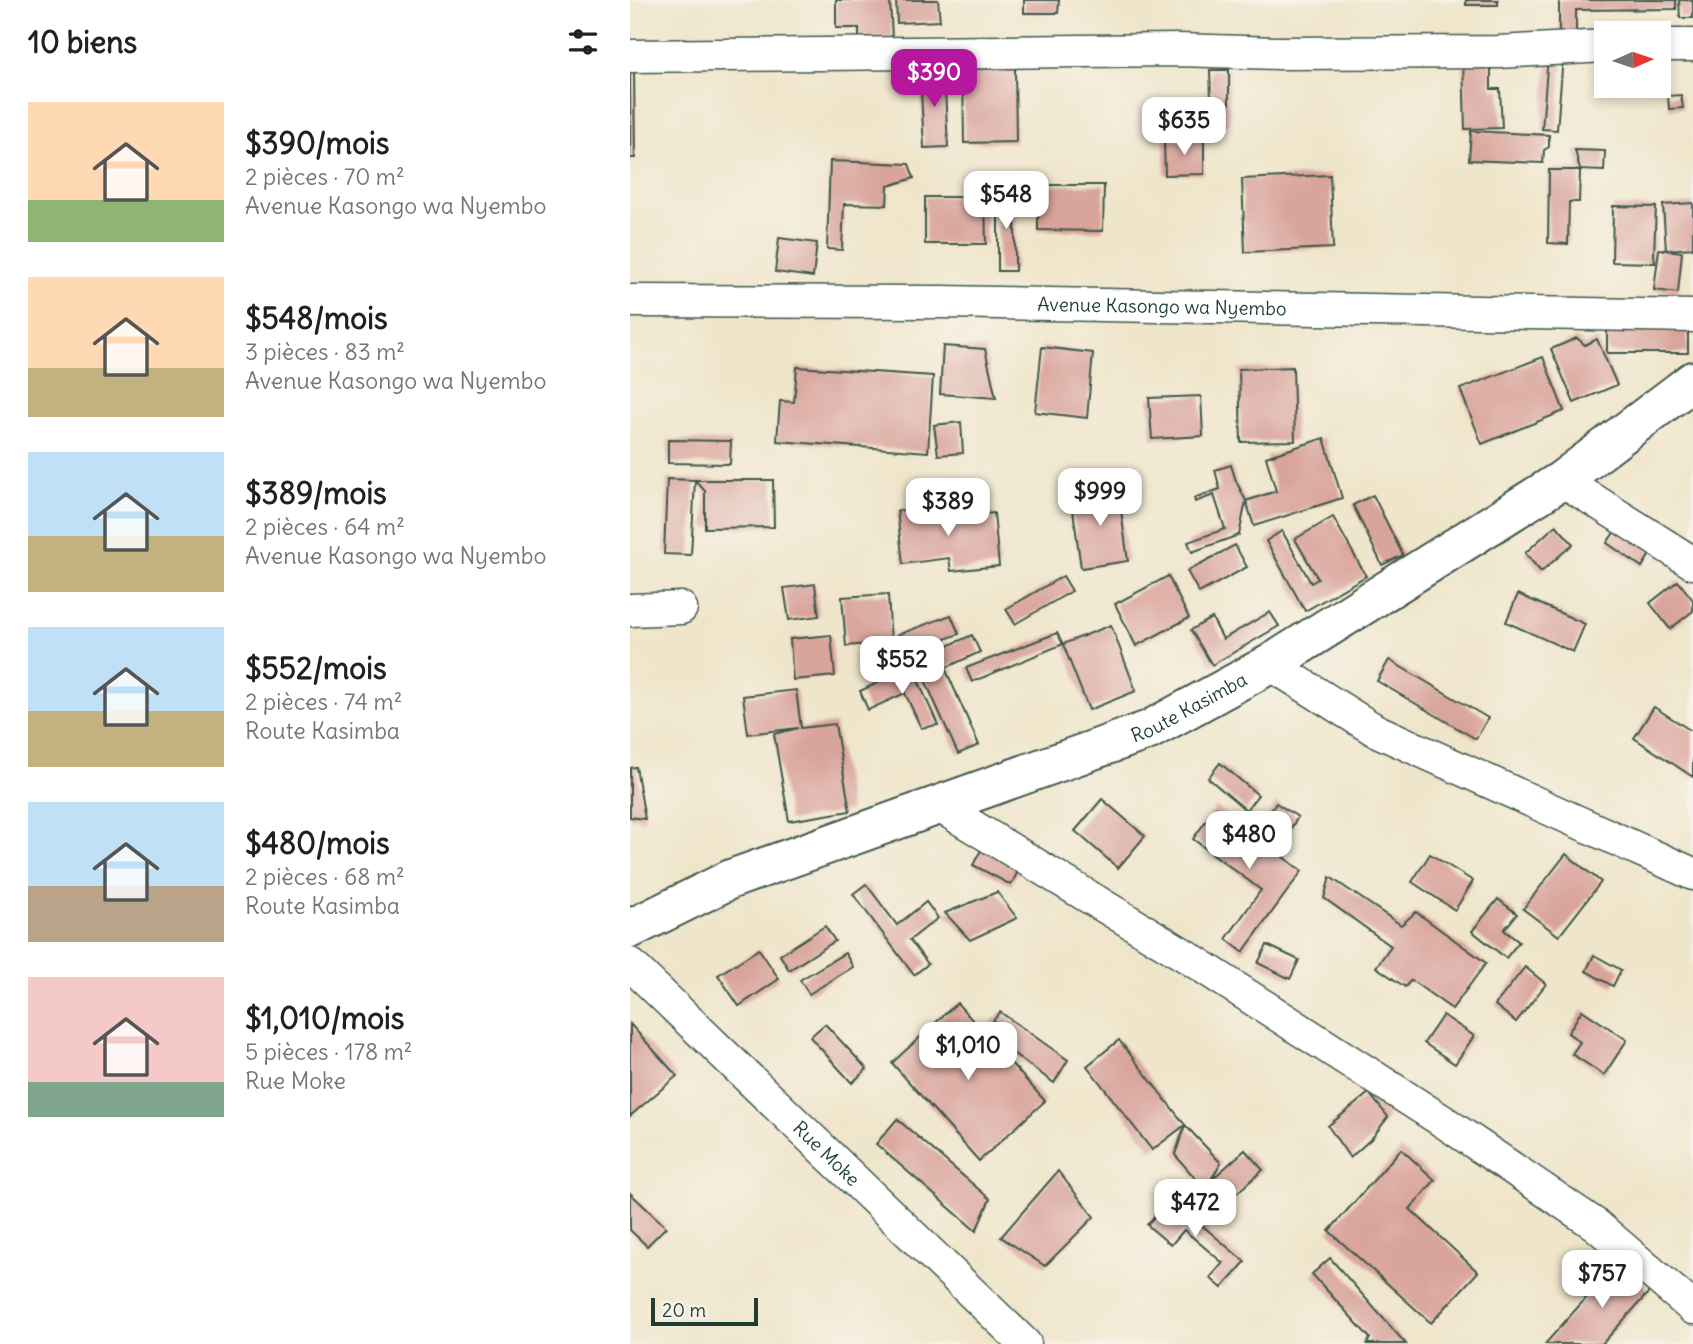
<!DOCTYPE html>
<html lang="fr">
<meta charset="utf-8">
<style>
:root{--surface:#fff;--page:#f6f6f6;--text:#202124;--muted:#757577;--accent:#b5179e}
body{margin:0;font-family:Delius,sans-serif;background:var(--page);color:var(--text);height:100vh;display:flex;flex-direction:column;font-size:26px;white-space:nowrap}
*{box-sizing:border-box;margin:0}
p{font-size:23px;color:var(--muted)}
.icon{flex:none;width:38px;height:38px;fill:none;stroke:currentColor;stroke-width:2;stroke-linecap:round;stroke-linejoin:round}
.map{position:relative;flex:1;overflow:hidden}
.panel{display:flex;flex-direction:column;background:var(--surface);width:630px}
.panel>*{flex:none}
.needle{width:46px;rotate:87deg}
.fabs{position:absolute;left:964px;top:21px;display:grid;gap:14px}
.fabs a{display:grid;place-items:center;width:77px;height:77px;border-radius:0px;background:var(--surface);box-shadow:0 4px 10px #0003;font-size:35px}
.scale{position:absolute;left:21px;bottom:18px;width:107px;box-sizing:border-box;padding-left:7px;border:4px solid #1f3d34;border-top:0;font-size:19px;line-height:24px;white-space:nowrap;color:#1f3d34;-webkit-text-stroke:5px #f7f3e8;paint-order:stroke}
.price{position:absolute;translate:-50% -60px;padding:0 16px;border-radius:14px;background:#fff;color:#222;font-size:23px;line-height:46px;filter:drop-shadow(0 2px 4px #0008)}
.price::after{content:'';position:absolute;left:50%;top:42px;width:21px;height:16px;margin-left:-10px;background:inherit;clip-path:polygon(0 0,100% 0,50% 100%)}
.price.on{background:var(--accent);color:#fff}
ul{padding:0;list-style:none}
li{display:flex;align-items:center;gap:21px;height:175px;padding:0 28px}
li span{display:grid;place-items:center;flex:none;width:196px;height:140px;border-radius:0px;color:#555}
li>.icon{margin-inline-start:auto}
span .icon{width:84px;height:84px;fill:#fffc;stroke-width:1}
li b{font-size:30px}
h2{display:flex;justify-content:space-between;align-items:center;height:84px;padding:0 28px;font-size:30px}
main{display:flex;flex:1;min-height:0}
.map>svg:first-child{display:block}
.building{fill:#d9a49b}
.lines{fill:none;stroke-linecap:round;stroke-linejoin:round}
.street-casing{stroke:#3e564a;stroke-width:35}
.secondary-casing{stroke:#3e564a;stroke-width:42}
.street{stroke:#fff;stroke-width:32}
.secondary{stroke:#fff;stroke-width:38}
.labels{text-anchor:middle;stroke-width:7;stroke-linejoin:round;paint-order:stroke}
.street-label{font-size:19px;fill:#1f3d34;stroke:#f7f3e8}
</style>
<main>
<section class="panel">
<h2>10 biens<svg class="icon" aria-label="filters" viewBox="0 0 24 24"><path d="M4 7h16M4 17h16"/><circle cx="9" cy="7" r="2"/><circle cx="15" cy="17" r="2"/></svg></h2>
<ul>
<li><span style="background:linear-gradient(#ffd9b3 70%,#8fb573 0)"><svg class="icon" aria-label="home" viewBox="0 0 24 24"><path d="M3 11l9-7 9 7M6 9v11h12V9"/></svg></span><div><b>$390/mois</b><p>2 pièces · 70 m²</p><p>Avenue Kasongo wa Nyembo</p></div></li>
<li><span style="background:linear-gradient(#ffd9b3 65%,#c2b280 0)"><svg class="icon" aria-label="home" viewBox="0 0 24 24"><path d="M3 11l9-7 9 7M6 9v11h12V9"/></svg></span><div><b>$548/mois</b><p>3 pièces · 83 m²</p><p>Avenue Kasongo wa Nyembo</p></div></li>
<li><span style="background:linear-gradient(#bfe0f5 60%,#c2b280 0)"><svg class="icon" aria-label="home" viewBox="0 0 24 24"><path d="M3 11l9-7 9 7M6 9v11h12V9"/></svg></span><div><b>$389/mois</b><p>2 pièces · 64 m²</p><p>Avenue Kasongo wa Nyembo</p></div></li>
<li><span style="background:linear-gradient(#bfe0f5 60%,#c2b280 0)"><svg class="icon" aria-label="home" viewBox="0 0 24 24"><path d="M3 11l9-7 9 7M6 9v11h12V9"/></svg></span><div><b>$552/mois</b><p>2 pièces · 74 m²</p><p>Route Kasimba</p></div></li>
<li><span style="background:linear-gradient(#bfe0f5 60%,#b9a48a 0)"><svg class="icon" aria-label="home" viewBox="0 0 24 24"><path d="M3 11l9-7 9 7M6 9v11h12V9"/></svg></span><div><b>$480/mois</b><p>2 pièces · 68 m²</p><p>Route Kasimba</p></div></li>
<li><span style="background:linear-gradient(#f6c9c9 75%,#7fa58c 0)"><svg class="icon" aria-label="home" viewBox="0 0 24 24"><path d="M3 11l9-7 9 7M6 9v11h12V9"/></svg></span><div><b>$1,010/mois</b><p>5 pièces · 178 m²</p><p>Rue Moke</p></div></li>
</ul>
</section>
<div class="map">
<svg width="1063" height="1344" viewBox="0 0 1063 1344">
<rect width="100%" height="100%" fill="#f7f3e8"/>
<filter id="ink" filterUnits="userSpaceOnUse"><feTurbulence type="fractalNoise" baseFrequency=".0143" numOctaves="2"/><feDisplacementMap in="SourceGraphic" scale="14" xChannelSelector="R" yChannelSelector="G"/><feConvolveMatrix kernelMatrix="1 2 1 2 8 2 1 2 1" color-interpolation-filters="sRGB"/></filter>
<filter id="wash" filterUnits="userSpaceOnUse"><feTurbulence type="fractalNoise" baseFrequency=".00686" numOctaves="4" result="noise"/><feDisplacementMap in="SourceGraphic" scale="28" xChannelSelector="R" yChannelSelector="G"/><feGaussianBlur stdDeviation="1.57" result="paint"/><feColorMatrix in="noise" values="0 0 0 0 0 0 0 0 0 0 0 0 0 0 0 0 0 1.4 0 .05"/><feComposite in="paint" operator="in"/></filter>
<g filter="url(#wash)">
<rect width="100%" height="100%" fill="#efe5ca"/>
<g id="blocks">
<g class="building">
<path d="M206 0H260L262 38 229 42V28H206Z"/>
<path d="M266 0H308L310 21 267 23Z"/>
<path d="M394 0H429L428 13H394Z"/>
<rect x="836" y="0" width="32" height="5"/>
<path d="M929 0H1046V9L946 10V36H929Z"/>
<path d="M1049 0H1063V18H1050Z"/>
<path d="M918 56 933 57 927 130 912 129Z"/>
<path d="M833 59H861V89H870L872 128 835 129Z"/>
<path d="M0 67H4L5 158H0Z"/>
<path d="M385 68 386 142 334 143 333 69Z"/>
<path d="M314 70 318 147 294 148 290 72Z"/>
<path d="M580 70H599V124L543 125 542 101 581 100Z"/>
<path d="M1051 95 1053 108 1039 109 1038 96Z"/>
<path d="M841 131 919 135V147L914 150 913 163 839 160Z"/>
<path d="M574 139V174L535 175 534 140Z"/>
<path d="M945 150 975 151 974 171 950 170Z"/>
<path d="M200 161 279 164 284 178 258 186 257 205 214 204 212 250 197 249Z"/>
<path d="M919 170H950L949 202H939L938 244 918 243Z"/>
<path d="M700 175 703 248 615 252 612 179Z"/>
<path d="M408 185H474L473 231 408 230Z"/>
<path d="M368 191 385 192V271H368Z"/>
<path d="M295 197H355L356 244H295Z"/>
<path d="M1063 203V248L1036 250 1033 205Z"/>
<path d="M983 206 1026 207 1024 254 1025 263 982 262Z"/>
<path d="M149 238 187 243 183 277 145 272Z"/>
<path d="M1029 249 1052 252 1048 293 1024 290Z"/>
<rect x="977" y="331" width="81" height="22"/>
<path d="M947 338 955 345 967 339 987 385 944 403 921 349Z"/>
<path d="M313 346 355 349 366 398 310 394Z"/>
<path d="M412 347 463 353 457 418 405 412Z"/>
<path d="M913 357 934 411 852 444 830 389Z"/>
<path d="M167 367 303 376 298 452 147 441 150 401 164 402Z"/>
<path d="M663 367 665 441 611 442 609 369Z"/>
<path d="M571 396 573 436 522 439 519 398Z"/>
<path d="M331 422 333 453 308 455 304 425Z"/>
<path d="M694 438 712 498 624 526 616 501 646 491 636 457Z"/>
<path d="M38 440 101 441 100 464 38 463Z"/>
<path d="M601 465 606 481 616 501 609 535 562 552 558 542 595 529 584 495 565 502 564 498 590 489 585 470Z"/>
<path d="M37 479 65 480 61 555 34 554Z"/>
<path d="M65 480H143L144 527 75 528V491Z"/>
<path d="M488 489 498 561 451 568 441 496Z"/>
<path d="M743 495 773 555 752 565 723 505Z"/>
<path d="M313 506 315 518 364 513 369 566 321 571 319 558 273 564 267 511Z"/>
<path d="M703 517 736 576 675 611 636 541 652 531 681 583 688 579 665 539Z"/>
<path d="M926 525 943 544 911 572 895 553Z"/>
<path d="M989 525 1024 548 1012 567 977 543Z"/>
<path d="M605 545 617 567 569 593 557 571Z"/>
<path d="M433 576 442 591 385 624 376 609Z"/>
<path d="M538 576 559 618 506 646 485 604Z"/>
<path d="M1048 581 1063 600V611L1040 629 1020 603Z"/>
<path d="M185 584 189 616 159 620 154 588Z"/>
<path d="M258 594 261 642 216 646 212 597Z"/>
<path d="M888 594 955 624 943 652 876 622Z"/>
<path d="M640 612 649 626 582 665 561 630 582 618 593 639Z"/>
<path d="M321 615 329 634 274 654 267 635Z"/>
<path d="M481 625 506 691 459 710 433 644Z"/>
<path d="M427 633 433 644 342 682 336 668Z"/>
<path d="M201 635 205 676 163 680 160 639Z"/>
<path d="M342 635 350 652 315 668 349 745 328 754 286 660Z"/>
<path d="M759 660 858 718 846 739 747 681Z"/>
<path d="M282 667 308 725 291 728 275 693 238 710 230 691Z"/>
<path d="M166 690 171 728 205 724 220 811 159 821 144 734 168 728 118 734 113 696Z"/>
<path d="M1024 707 1063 732V777L1004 738Z"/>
<path d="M590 763 628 795 616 810 578 778Z"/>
<path d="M6 767 15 819 0 817V768Z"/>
<path d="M472 799 515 836 488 868 445 831Z"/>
<path d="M646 803 668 817 657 834 635 821Z"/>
<path d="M586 807 672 871 613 952 596 939 631 890 563 839Z"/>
<path d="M351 850 389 869 381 885 343 865Z"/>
<path d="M800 854 843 881 825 910 782 882Z"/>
<path d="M936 854 971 882 929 936 893 909Z"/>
<path d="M700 877 771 925 786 912 856 963 822 1009 781 980 775 987 746 967 761 946 694 898Z"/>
<path d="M236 884 267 925 296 902 308 918 280 940 298 964 284 975 223 894Z"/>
<path d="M367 892 387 918 340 940 315 913Z"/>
<path d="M868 899 887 914 874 930 889 942 876 958 842 931Z"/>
<path d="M195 926 205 941 159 970 150 955Z"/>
<path d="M637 945 669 960 660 979 628 963Z"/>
<path d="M129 949 149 979 109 1006 88 975Z"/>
<path d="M215 953 223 967 179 994 170 980Z"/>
<path d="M964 955 991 970 983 986 956 971Z"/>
<path d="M895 967 916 984 886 1022 865 1005Z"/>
<path d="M327 1003 415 1101 349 1161 262 1063Z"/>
<path d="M952 1010 997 1040 974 1075 942 1054 950 1042 938 1033Z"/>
<path d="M370 1012 438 1060 424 1083 354 1032Z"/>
<path d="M813 1015 844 1036 825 1064 794 1043Z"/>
<path d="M0 1024 47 1076 0 1116Z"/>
<path d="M195 1024 237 1069 222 1083 180 1037Z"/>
<path d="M489 1040 555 1125 522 1150 457 1066Z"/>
<path d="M739 1093 758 1117 742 1138 720 1158 698 1126Z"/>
<path d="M267 1119 360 1199 346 1231 246 1144Z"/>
<path d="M555 1125 591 1163 580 1181 615 1150 633 1170 577 1219 560 1199 573 1187 545 1155Z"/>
<path d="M771 1149 805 1180 780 1209 848 1272 801 1323 699 1231Z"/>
<path d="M428 1171 464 1217 415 1266 371 1237Z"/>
<path d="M0 1193 36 1227 17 1246 0 1230Z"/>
<path d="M540 1198 615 1262 592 1288 580 1278 593 1263 554 1230 541 1245 517 1225Z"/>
<path d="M700 1258 776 1344H737L740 1338 682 1274Z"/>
<path d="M988 1262 1020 1291 972 1344H915Z"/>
</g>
</g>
</g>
<g filter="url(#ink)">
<use href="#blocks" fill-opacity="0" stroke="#3e564a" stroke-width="2"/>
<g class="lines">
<g class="street-casing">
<g id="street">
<path d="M1029 45H1063"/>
<path d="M0 56 548 50 648 53 868 52 976 46"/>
<path id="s1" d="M0 301 312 302 1063 316"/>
<path d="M932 480 1063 563"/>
<path d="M0 610 51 608"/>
<path d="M640 664 745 730 1063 874"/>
<path d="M306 804 556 956 814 1122 966 1225 1063 1308"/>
<path id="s2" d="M0 964 395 1344"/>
</g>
</g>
<g class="secondary-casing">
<g id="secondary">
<path id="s3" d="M0 929 101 879 519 730 640 664 932 480 1063 381"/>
</g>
</g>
<use href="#street" class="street"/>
<use href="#secondary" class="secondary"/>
</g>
</g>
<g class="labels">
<g class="street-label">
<text dy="7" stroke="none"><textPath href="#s1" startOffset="532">Avenue Kasongo wa Nyembo</textPath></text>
<text dy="7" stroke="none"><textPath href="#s3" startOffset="602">Route Kasimba</textPath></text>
<text dy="7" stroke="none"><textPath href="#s2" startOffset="273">Rue Moke</textPath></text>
</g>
</g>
</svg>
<div class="fabs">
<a><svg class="needle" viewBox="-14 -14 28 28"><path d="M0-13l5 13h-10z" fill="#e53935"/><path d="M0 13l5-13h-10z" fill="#757577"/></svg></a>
</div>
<div class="scale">20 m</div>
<b class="price on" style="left:304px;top:109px">$390</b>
<b class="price" style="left:554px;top:157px">$635</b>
<b class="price" style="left:376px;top:231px">$548</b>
<b class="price" style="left:470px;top:528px">$999</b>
<b class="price" style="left:318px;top:538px">$389</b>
<b class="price" style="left:272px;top:696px">$552</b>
<b class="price" style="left:619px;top:871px">$480</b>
<b class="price" style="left:338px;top:1082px">$1,010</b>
<b class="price" style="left:565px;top:1239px">$472</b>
<b class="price" style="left:972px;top:1310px">$757</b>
</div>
</main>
